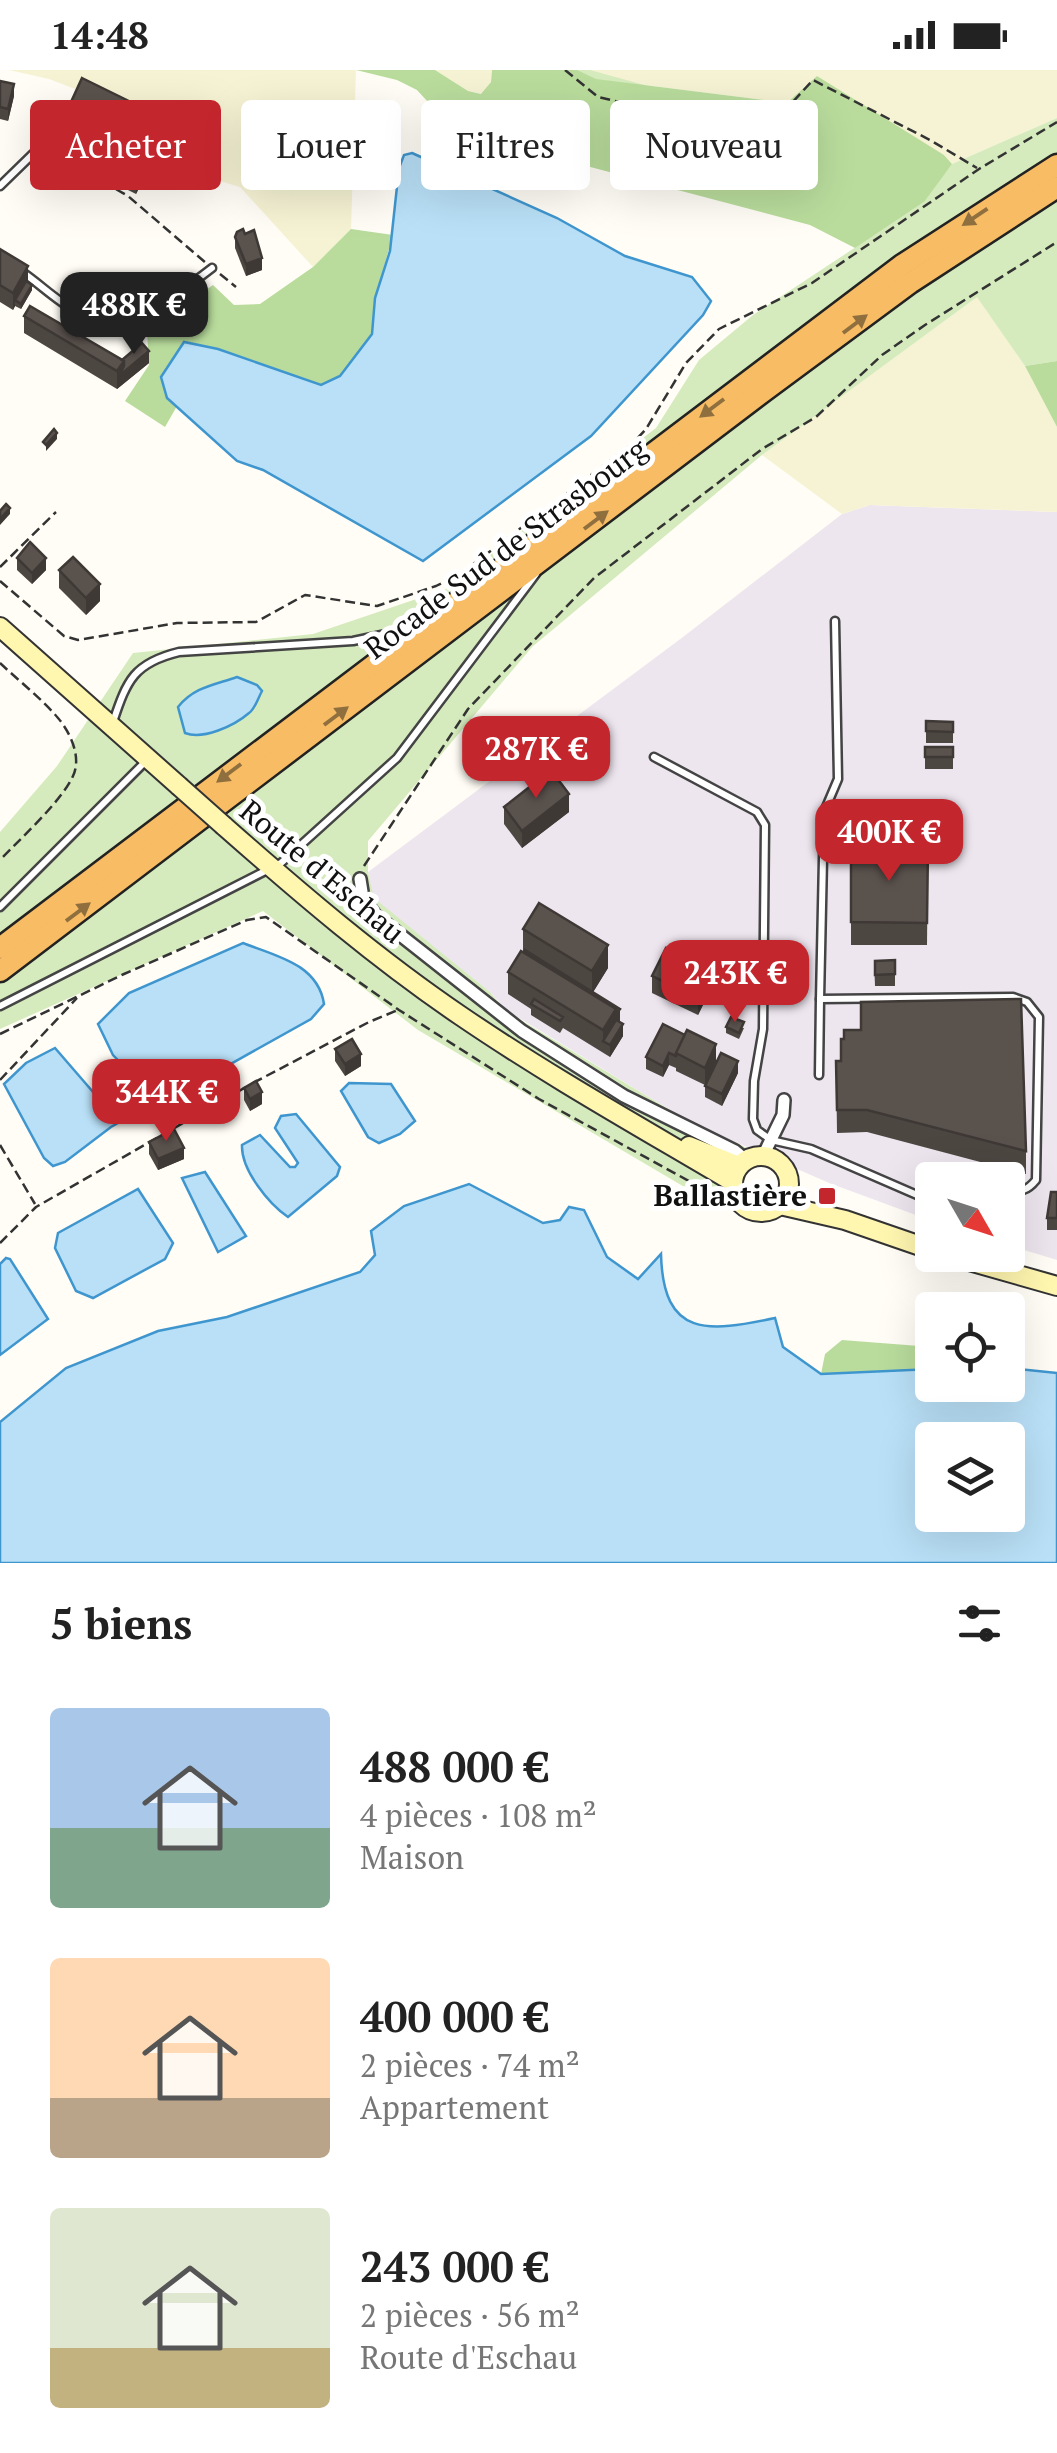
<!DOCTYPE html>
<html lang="fr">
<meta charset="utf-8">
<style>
:root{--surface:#fff;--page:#f2f2f2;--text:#222;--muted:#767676;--accent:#c4262e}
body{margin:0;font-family:"PT Serif",serif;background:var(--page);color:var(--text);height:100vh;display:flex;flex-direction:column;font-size:38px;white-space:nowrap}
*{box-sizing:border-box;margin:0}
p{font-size:32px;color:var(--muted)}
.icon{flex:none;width:55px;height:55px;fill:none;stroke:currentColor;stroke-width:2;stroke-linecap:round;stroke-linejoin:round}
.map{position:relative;height:1493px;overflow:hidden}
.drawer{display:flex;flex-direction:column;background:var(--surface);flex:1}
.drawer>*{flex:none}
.banner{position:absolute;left:30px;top:30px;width:998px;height:90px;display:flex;gap:20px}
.needle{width:65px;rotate:129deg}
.tools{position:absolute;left:915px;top:1092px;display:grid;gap:20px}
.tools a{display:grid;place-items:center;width:110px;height:110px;border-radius:10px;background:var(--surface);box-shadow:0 10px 40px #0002;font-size:50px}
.price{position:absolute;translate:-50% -85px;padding:0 22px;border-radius:20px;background:var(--accent);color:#fff;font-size:32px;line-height:65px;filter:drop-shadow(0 2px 5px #0008)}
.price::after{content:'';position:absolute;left:50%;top:60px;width:30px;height:22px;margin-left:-15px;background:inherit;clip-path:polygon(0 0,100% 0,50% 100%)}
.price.selected{background:#222;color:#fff}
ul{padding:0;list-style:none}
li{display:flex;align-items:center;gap:30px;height:250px;padding:0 50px}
li span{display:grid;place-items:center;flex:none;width:280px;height:200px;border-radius:10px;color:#555}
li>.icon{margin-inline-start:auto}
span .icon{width:120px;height:120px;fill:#fffc;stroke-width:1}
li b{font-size:42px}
h2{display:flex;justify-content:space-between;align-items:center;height:120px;padding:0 50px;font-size:42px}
.tag{padding:0 35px;border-radius:10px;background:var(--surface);box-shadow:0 10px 40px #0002;font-size:35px;line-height:90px}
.tag.selected{background:var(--accent);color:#fff}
.status{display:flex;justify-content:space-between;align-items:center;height:70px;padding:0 50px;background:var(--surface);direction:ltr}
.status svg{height:28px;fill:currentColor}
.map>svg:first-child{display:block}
.industrial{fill:#eee6ef}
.farmland{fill:#f6f3d4}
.green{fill:#d5ebbd}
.forest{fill:#b9dc9c}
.water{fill:#b9e0f7;stroke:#3f96cf;stroke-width:2.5;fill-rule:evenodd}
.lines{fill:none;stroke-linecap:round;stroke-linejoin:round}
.service-casing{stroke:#444;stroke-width:11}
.minor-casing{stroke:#444;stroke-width:16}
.secondary-casing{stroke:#333;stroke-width:22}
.trunk-casing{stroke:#222;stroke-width:25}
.path{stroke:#333;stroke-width:2.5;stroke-dasharray:10 5;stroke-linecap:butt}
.service{stroke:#fff;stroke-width:6}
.minor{stroke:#fff;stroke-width:11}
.secondary{stroke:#fff6b0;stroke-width:18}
.trunk{stroke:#f7bc64;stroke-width:20}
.secondary-bridge-casing{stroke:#333;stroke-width:22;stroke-linecap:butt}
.secondary-bridge{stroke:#fff6b0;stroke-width:18}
.wall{fill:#4d4742}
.shaded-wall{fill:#3f3936}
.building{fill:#5a524d;stroke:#3f3936;stroke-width:2.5}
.oneway{fill:#906f3f}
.poi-dot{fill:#c4262e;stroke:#fff;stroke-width:4}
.labels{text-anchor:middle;stroke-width:10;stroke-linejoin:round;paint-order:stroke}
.street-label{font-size:30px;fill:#111;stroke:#fff}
.poi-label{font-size:30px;font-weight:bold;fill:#111;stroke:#fff;text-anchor:end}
</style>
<div class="status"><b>14:48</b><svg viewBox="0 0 49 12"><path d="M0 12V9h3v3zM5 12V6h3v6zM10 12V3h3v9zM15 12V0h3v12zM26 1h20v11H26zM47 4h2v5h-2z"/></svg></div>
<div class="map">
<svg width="1057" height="1493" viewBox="0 0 1057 1493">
<rect width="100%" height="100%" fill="#fffdf5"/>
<path class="industrial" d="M870 435 1057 442V1190L1008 1175V1110H932V1151L829 1113 690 1052 506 940 490 922 373 828 368 802 683 567 842 444Z"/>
<g class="farmland">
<path d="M9 0H356L351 159 313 197 240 117 157 92 172 56 49 9Z"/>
<path d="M435 0H492L491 12 482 24 468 21Z"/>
<path d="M577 0H1057V48L952 94 944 85 787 33 596 9Z"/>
<path d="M978 226 1025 296 1057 357V442L870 435 842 444 762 385Z"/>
</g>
<path class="green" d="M539 0H590L948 99 952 94 1057 48V291L1025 296 977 227 762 385 532 577 368 771V802L374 828 490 922 506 941 690 1052 747 1078 715 1135 418 960 263 841 0 959V762L57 696 133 583 313 564 446 519 656 358 699 290 753 245 924 132Z"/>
<g class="forest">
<path d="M356 0H435L468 21 481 24 491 12 492 0H577L596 9 787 33 817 6 944 85 952 94 924 132 855 178 810 155 579 94 532 62 511 55 498 57 470 40 452 58 417 20 397 10Z"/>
<path d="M351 159 393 165 375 228 372 264 340 306 321 315 218 279 167 328 177 336 165 357 125 331 149 295 147 262 213 215 234 235 260 234 313 197Z"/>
<path d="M1057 291V357L1025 296Z"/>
<path d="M842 1270 932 1277V1299L821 1304 825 1284Z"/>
</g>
<g class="water">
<path d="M412 83 557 148 625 186 692 207 711 231 703 245 591 366 423 491 263 400 237 391 167 328 161 307 184 272 218 279 321 315 340 306 372 264 375 228 390 181 399 98 404 85Z"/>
<path d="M237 607 257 615 262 621C258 628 255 639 249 643 234 656 203 670 185 663L178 637C194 617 214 615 237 607Z"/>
<path d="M243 873C276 886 318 894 324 934L311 949 177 1024 167 1025 111 1057 65 1092 53 1096 44 1088 4 1014 26 993 55 978 106 1037 147 1020 113 985 98 954 129 923Z"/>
<path d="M349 1013 391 1014 415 1051 400 1064 379 1073 368 1067 341 1021Z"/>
<path d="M296 1044 340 1097 337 1106 288 1147C269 1134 241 1100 242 1075L260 1065 290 1097H295L298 1093 275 1058 281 1046Z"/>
<path d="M205 1102 246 1166 218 1182 182 1108Z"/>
<path d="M469 1114 543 1153 560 1150 569 1137 584 1140 607 1187 638 1209 661 1184C663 1269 709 1262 775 1248L783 1277 821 1304 932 1299V1315H1008V1298L1057 1303V1493H0V1352L66 1298 158 1261 227 1247 360 1202 375 1185 371 1161 404 1136ZM932 1370H1008V1445H932Z"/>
<path d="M138 1119 173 1173 165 1189 93 1228 76 1221 55 1178 58 1163Z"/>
<path d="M6 1188 10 1189 48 1249 0 1285V1194Z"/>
</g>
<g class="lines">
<g class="service-casing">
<g id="service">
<path d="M0 116 41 76 58 50"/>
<path d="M25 204C42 216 58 232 76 241 124 265 176 226 212 198"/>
<path d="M113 652C127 610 134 593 179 582L353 571 405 560"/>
<path d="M654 687 757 742 765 755 763 959 754 1011 753 1049 757 1060 771 1070 811 1079 917 1125 932 1126"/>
<path d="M0 837 147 690"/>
<path d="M820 929 824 742 838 709 835 551"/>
<path d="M0 936 281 793 397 688 536 504"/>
<path d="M819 1005 820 929 1013 927 1027 932 1039 947 1036 1110C1027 1121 1021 1122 1008 1119"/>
</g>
</g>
<g class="minor-casing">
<g id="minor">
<path d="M360 809 363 828 375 845 522 961 624 1026 735 1081 746 1090"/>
<path d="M763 1086 783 1045 784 1030"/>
</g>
</g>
<g class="secondary-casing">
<g id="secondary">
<path d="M0 557 179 716"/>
<path d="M224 756C300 823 377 889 461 946 549 1006 642 1058 733 1112"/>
<path d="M689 1076 739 1096"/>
<circle cx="761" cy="1114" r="28"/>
<path d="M780 1135 845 1150 932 1180"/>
<path d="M948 1185 1057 1216"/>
</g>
</g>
<g class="trunk-casing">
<g id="trunk">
<path d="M0 878 902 195 1057 95"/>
<path d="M0 901 764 321 910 213 1057 117"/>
</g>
</g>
<g class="path">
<path d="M565 0 598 27 757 64 777 49 813 10 930 70 977 98"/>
<path d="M51 82 128 126 206 193"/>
<path d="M220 204 236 217"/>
<path d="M0 497 56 442"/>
<path d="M0 511 64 566 78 570 177 553 256 552 305 525 377 536 436 516 460 504 632 374 646 359 686 293 719 259 812 213 979 99 1057 52"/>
<path d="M0 593C19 611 41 628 58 648 70 662 82 687 73 706 61 732 20 769 0 790"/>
<path d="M364 796 468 639 594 508 762 379 816 347 882 285 925 255 1057 172"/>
<path d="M0 964 124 904 247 850 266 847 399 940 539 1029 720 1128 724 1126"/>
<path d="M0 1010 77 928"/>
<path d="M253 1013 369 952 398 940"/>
<path d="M0 1075 35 1134"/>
<path d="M0 1173 36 1137 246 1017"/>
</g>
<use href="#service" class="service"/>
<use href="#minor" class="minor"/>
<use href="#secondary" class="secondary"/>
<use href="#trunk" class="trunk"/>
<g class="secondary-bridge-casing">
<path id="secondary-bridge" d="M179 716 224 756"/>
</g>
<use href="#secondary-bridge" class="secondary-bridge"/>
</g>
<g class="wall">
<path d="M0 11 14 26 8 51 0 49Z"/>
<path d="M61 54 141 59 133 76 150 96 136 124 116 114V102L61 76Z"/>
<path d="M235 167 262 200 246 206 235 178Z"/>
<path d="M0 179 28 213 32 220 21 239 15 236 13 240 0 232Z"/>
<path d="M24 246 122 290 149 293 117 319 24 263Z"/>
<path d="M17 488 46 500 32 514 17 500Z"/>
<path d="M59 500 100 531 86 545 59 518Z"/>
<path d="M926 651 953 652V673H926Z"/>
<rect x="925" y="677" width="28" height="22"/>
<path d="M504 737 569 742 522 778 504 754Z"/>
<path d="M851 776H928L927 875H851Z"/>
<path d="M523 859 608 898 593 922 620 952 623 966 610 987 563 958 560 963 531 945V939L508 924V902L523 882Z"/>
<path d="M874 890H895V916H875Z"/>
<path d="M714 901V912L698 945 652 923V906Z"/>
<path d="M726 957 744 958 739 969 726 963Z"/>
<path d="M685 965 716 974 705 1015 676 1001V998L669 995 663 1007 646 999V987Z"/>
<path d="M335 979 361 996 345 1006 335 991Z"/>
<path d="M836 991H841L1026 1081V1104L867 1062 837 1063Z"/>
<path d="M738 1003 722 1036 705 1027V1016Z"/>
<path d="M244 1018 262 1034 250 1041 244 1030Z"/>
<path d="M149 1072 184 1089 158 1100 149 1084Z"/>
<path d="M1057 1122V1160H1047V1148Z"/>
</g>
<g class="shaded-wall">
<path d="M14 14V26L8 51V39Z"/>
<path d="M141 37V59L120 104V82Z"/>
<path d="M150 84V96L136 124V113Z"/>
<path d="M262 188V200L246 206V194Z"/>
<path d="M28 196V213L15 230V236L13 240V223Z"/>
<path d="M32 215V220L21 239V234Z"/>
<path d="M149 281V293L117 319V301L124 291Z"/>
<path d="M57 363V369L46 381V375Z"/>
<path d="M10 438V444L0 455V449Z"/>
<path d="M46 488V500L32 514V503Z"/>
<path d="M100 514V531L86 545V528Z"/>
<path d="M569 724V742L522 778V761Z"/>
<path d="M608 875V898L592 924V901Z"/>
<path d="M712 900V917L698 945V928Z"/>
<path d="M616 939H620V956L603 971V960Z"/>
<path d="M623 954V966L610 987V975Z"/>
<path d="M716 974V992L705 1015V998Z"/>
<path d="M669 983V995L663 1007V996Z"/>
<path d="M361 984V996L345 1006V994Z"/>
<path d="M738 991V1003L722 1036V1024Z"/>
<path d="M262 1022V1034L250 1041V1029Z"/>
<path d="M184 1078V1089L158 1100V1089Z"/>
</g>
<g class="building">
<path d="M82 8 141 37 120 82 61 54Z"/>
<path d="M0 11 14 14 8 39 0 37Z"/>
<path d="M129 74 150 84 136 113 116 102Z"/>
<path d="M243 159 245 164 254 160 262 188 246 194 235 167 237 162Z"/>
<path d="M0 179 28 196 13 223 0 215Z"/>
<path d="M26 211 32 215 21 234 15 230Z"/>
<path d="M30 236 124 291 117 301 24 246Z"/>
<path d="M142 273 149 281 119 306 124 296V291L122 290Z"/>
<path d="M54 359 57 363 46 375 43 372Z"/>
<path d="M6 434 10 438 0 449V441Z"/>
<path d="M30 472 46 488 32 503 17 488Z"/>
<path d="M73 487 100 514 86 528 59 500Z"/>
<path d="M926 651 953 652V662L926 661Z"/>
<rect x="925" y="677" width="28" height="10"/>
<path d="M551 700 569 724 522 761 504 737Z"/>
<path d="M851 776H928L927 853 851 852Z"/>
<path d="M539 833 608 875 592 901 523 859Z"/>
<path d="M666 878 712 900 698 928 652 906Z"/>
<path d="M525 880 620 939 616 944V939L524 882Z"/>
<path d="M521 881 616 939 603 960 508 902Z"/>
<path d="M895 890V904L875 905V891Z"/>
<path d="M534 929 563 947 560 951 531 934Z"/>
<path d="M1021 929 1026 1081 867 1040H837L836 991H841V969H844V960H861V932Z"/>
<path d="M731 947 744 952 739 963 726 957Z"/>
<path d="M616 950 623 954 610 975 603 971Z"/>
<path d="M663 954 685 965 676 986 669 983 663 996 646 987Z"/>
<path d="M687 960 716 974 705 998 676 983Z"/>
<path d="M352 969 361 984 345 994 335 979Z"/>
<path d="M721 983 738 991 722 1024 705 1016Z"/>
<path d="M256 1011 262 1022 250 1029 244 1018Z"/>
<path d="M174 1059 184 1078 158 1089 149 1072Z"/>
<path d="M1051 1122H1057V1148H1047Z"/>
</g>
<defs><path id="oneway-solid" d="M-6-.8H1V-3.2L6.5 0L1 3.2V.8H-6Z" transform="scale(2.5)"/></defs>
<g class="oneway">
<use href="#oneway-solid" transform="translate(975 147) rotate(146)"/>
<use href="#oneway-solid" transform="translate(855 254) rotate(-37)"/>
<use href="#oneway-solid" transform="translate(712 338) rotate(143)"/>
<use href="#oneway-solid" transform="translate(596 450) rotate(-37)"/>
<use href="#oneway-solid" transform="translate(336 646) rotate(-37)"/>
<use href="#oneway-solid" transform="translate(229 703) rotate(143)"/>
<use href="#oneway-solid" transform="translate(78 842) rotate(-37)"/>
</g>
<rect class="poi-dot" x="817" y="1116" width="20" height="20" rx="5"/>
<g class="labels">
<g class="street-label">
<text transform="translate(506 479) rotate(-37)" y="10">Rocade Sud de Strasbourg</text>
<text transform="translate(322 802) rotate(40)" y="10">Route d'Eschau</text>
</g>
<g class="poi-label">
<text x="807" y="1136">Ballastière</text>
</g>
</g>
</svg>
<div class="tools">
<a><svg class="needle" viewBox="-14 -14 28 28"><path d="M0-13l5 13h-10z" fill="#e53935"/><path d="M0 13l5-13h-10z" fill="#767676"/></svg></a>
<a><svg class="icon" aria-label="locate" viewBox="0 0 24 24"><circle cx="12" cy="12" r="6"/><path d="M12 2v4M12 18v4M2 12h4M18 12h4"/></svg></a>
<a><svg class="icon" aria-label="layers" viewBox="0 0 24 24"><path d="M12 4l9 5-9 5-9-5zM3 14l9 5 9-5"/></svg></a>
</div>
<b class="price selected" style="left:134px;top:287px">488K €</b>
<b class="price" style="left:536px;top:731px">287K €</b>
<b class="price" style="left:889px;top:814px">400K €</b>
<b class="price" style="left:735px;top:955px">243K €</b>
<b class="price" style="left:166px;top:1074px">344K €</b>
<div class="banner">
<a class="tag selected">Acheter</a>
<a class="tag">Louer</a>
<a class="tag">Filtres</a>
<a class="tag">Nouveau</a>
</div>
</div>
<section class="drawer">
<h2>5 biens<svg class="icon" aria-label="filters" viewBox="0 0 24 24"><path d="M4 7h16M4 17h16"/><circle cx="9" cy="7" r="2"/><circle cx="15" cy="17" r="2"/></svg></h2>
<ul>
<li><span style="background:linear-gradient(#a9c7e8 60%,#7fa58c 0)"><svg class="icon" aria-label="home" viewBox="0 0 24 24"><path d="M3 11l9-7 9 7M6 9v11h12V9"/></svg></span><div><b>488 000 €</b><p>4 pièces · 108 m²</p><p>Maison</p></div></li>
<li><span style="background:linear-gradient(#ffd9b3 70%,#b9a48a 0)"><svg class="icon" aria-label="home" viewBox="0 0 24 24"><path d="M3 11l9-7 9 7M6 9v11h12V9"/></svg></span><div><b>400 000 €</b><p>2 pièces · 74 m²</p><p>Appartement</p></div></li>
<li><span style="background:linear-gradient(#dfe7d0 70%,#c2b280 0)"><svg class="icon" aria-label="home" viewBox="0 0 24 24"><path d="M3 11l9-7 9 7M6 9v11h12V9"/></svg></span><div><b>243 000 €</b><p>2 pièces · 56 m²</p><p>Route d'Eschau</p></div></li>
</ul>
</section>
